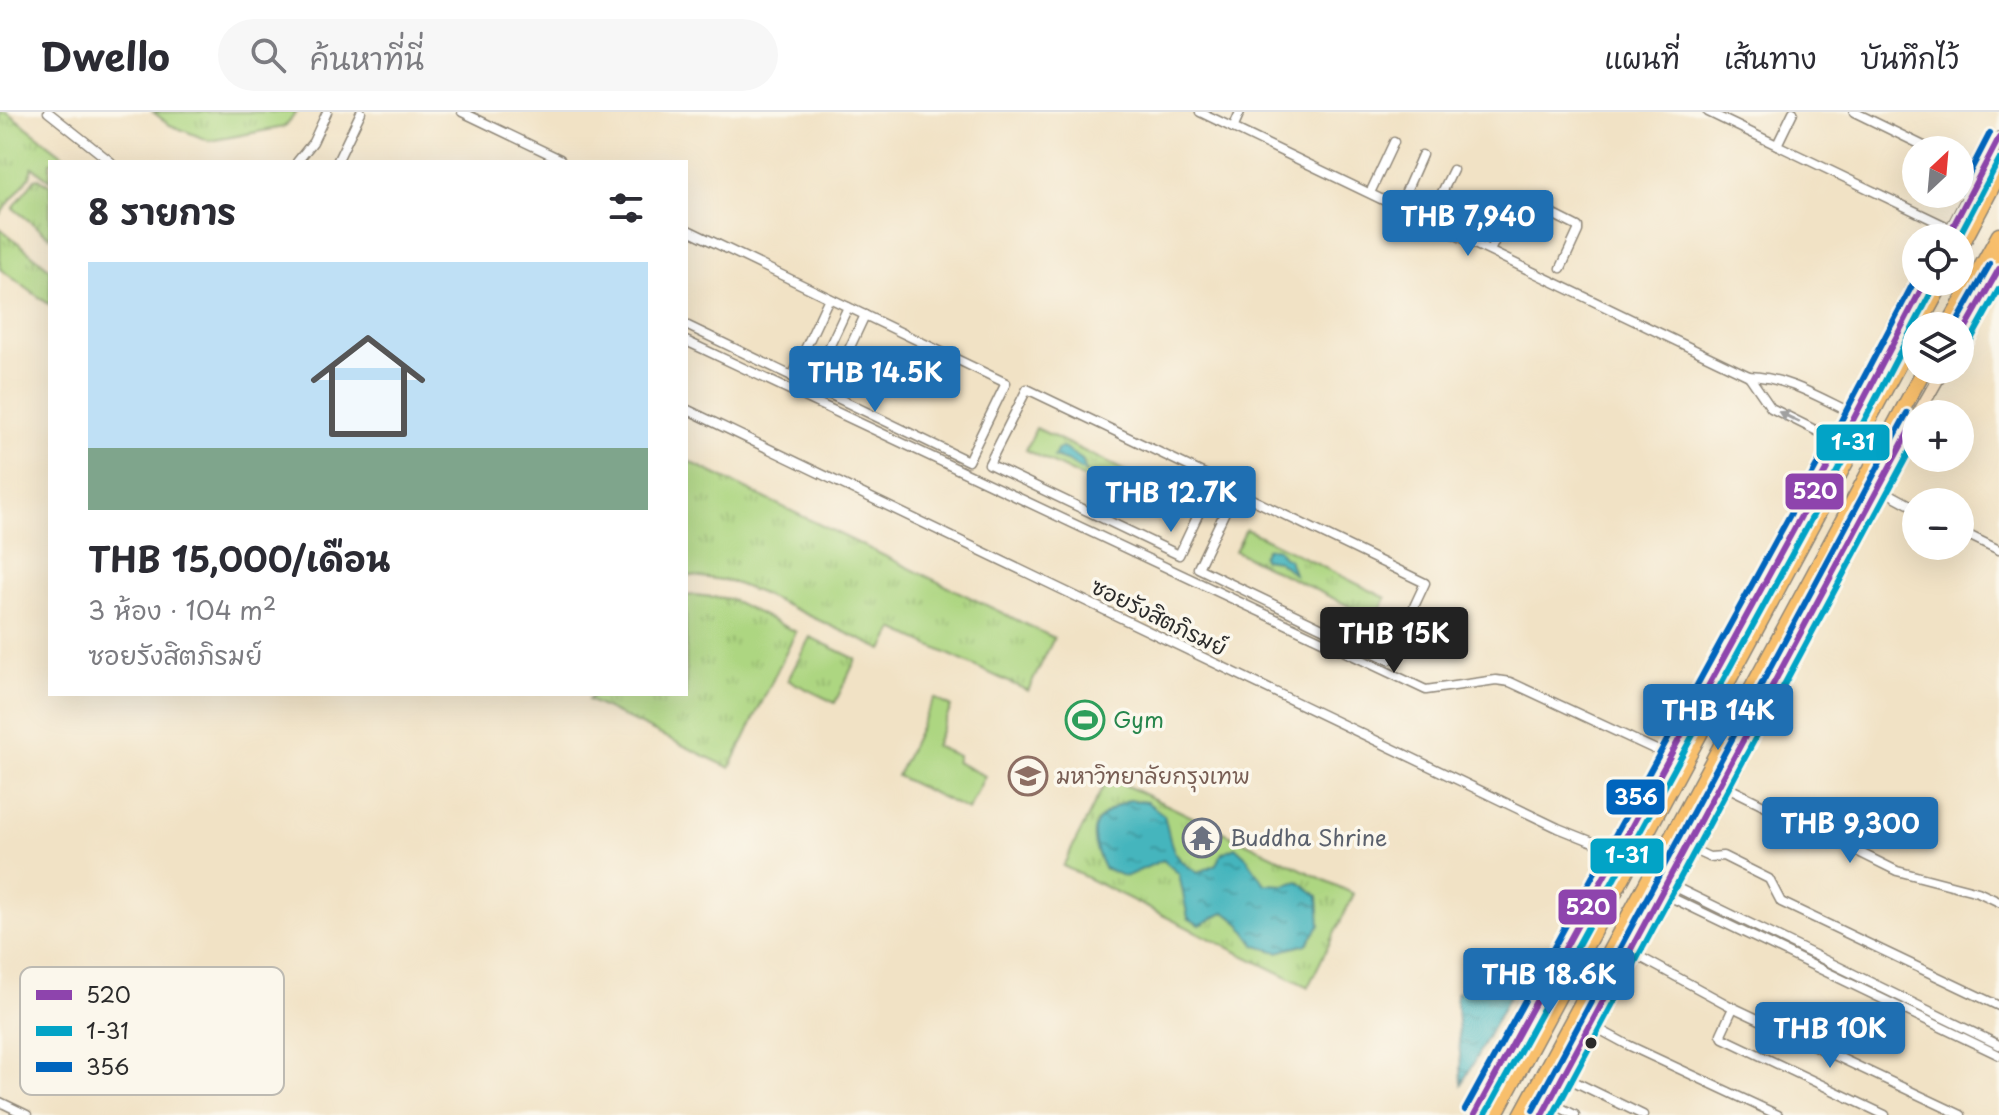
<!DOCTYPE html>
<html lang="th">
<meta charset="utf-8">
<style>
:root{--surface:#fff;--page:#f7f7f7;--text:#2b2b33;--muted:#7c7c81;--line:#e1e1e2;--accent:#1f6fb2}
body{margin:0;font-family:"Playpen Sans","Playpen Sans Thai",sans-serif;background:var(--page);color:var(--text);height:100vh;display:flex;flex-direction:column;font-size:30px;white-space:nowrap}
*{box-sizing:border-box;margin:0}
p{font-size:26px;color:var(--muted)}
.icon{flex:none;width:44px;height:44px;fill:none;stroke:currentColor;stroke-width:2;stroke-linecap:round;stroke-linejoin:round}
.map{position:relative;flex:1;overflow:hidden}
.drawer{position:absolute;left:48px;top:48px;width:640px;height:536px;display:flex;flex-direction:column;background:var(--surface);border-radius:0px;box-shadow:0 8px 32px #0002}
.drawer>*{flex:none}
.needle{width:52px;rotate:26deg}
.fabs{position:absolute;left:1902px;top:24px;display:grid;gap:16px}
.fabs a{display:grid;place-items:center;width:72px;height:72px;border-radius:50%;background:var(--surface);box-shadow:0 8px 32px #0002;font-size:40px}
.price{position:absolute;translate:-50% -68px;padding:0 18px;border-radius:8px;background:var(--accent);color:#fff;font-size:26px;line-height:52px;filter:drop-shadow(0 2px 4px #0008)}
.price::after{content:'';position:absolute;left:50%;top:48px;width:24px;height:18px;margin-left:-12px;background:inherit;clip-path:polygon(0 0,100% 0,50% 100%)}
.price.active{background:#222;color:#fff}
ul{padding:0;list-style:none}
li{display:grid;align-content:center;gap:16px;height:424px;padding:0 40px}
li+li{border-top:2px solid var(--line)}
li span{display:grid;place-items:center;height:248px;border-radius:0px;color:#555}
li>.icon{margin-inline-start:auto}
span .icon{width:144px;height:144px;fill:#fffc;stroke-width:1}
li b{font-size:34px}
h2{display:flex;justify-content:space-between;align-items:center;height:96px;padding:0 40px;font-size:34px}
header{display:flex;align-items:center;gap:48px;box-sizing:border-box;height:112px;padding:0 40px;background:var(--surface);border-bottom:2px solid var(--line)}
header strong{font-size:38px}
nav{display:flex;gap:44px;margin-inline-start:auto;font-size:28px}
.search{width:560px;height:72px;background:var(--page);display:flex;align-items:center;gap:20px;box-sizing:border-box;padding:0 28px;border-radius:44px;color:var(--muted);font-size:30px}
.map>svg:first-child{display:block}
.grass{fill:url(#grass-tufts);stroke:#6c8056;stroke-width:2}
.garden{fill:#add681;stroke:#6c8056;stroke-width:2}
.water{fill:url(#water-ripples);stroke:#387074;stroke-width:2}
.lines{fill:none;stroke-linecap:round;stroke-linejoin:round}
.street-casing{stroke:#8e8678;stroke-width:11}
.secondary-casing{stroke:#8e8678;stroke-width:14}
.highway-casing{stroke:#8e8678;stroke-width:17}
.street{stroke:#fff;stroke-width:8}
.secondary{stroke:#fce5c4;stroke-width:11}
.highway{stroke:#f8bf6c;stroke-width:14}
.bus-1-casing{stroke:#fbf7ec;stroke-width:12}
.bus-2-casing{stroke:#fbf7ec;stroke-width:12}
.bus-3-casing{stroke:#fbf7ec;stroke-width:12}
.bus-1{stroke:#8e44ad;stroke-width:6}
.bus-2{stroke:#02a3c6;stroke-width:6}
.bus-3{stroke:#0065bd;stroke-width:6}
.oneway{fill:#a0a0a0}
.bus-dot{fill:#2b2b2b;stroke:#fbf7ec;stroke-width:3}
.labels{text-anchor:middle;stroke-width:7;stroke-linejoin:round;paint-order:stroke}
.street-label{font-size:22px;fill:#2b2b2b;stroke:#fbf7ec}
.leisure-label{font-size:22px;fill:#27864d;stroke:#fbf7ec;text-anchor:start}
.education-label{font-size:22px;fill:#785e54;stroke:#fbf7ec;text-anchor:start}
.worship-label{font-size:22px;fill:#5b616d;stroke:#fbf7ec;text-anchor:start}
.key{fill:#fbf7ec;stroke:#bdbab2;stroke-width:2}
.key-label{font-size:22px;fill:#2b2b2b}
.line-badge{stroke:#fbf7ec;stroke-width:3}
.badge-label{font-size:22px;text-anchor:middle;font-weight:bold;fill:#fff}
</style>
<header>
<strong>Dwello</strong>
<div class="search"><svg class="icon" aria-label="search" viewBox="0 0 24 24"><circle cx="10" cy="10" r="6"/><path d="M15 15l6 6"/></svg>ค้นหาที่นี่</div>
<nav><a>แผนที่</a><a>เส้นทาง</a><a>บันทึกไว้</a></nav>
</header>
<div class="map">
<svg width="1999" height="1003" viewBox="0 0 1999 1003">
<defs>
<pattern id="grass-tufts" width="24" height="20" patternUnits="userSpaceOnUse" patternTransform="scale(2)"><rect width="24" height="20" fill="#add681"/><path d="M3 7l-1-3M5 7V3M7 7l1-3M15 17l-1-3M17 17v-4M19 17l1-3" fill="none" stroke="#95b870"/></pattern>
<pattern id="water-ripples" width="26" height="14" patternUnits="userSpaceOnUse" patternTransform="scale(2)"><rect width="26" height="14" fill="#45b5bd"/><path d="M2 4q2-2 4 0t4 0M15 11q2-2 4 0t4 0" fill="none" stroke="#3a939a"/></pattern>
</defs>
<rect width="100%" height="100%" fill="#fbf7ec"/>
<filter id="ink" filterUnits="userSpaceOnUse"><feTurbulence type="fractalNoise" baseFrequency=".0125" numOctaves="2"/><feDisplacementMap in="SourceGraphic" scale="16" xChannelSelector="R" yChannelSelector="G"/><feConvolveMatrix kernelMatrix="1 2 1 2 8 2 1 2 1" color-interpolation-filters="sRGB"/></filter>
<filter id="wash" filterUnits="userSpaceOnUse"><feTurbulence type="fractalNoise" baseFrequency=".006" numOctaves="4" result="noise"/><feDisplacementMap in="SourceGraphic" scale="32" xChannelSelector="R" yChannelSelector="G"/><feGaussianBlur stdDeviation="1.8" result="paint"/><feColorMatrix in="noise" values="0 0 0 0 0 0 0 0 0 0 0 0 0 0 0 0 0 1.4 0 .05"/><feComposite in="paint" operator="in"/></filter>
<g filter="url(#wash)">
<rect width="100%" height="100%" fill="#f1e2c5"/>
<g class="grass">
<path d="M0 0H7L72 50H50V68L32 55 30 64 0 102Z"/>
<path d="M153 0H297L284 15 210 29 170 13Z"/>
<path d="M39 66 50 74V125L13 96 35 67Z"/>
<path d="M0 116 50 157V193L0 157Z"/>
<path d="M1036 316 1175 383 1164 405 1026 338Z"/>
<path d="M686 348 1054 526 1028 579 894 517 883 538 760 481 729 469 686 463Z"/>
<path d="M1246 417 1386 486 1376 507 1235 439Z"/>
<path d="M694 483 730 487 796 520 730 656 588 588 595 582H686V484Z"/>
<path d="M810 525 856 547 835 591 788 568Z"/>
<path d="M1108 665 1354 782 1308 875 1063 754Z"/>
</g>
<path class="garden" d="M934 586 951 595 935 634 958 644 956 650 985 664 968 698 897 664Z"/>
<g class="water">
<path d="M1063 336 1082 348 1086 361 1069 350 1054 345 1058 337Z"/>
<path d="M1272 436 1278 437 1282 444 1289 448 1294 462 1278 449 1263 447 1262 444 1266 437Z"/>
<path d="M1129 688 1147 690 1164 703C1172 733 1169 744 1198 761L1216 752 1222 741 1235 735 1247 746 1265 772 1285 773 1298 769 1318 784 1320 813 1307 832 1278 840 1256 834 1240 812 1225 800 1200 813 1188 806 1179 762 1163 748 1125 765 1104 756C1086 719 1090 705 1129 688Z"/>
<path d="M1532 842 1462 972 1456 881Z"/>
</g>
</g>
<g filter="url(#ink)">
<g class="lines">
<g class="street-casing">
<g id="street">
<path d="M48 0 111 50"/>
<path d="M462 0 560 47 558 50"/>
<path d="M1200 0 1749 264C1787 265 1822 287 1856 303"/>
<path d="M1708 0 1952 117"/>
<path d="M1854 0 1932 38"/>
<path d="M1233 16 1240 0"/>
<path d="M1777 33 1793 0"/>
<path d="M297 50 313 30 327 0"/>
<path d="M337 50 361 0"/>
<path d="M1960 51 1981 60"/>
<path d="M1370 81 1394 30"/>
<path d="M1399 95 1422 43"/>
<path d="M1428 109 1453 58"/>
<path d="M686 117 1006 271 968 349 686 213"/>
<path d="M1490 139 1513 90 1521 86 1578 115V119L1561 156"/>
<path d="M686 229 1426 578 1496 568 1510 570 1669 644"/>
<path d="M1749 264 1771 296 1841 331"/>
<path d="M792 265 829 186"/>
<path d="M811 274 848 195"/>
<path d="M1027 277 1215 367 1179 443 989 352Z"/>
<path d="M828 282 865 203"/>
<path d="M686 297 1558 716 1618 740"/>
<path d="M1879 376 1916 396"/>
<path d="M1235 379 1425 471 1389 548 1198 456Z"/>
<path d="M1960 419 1999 438"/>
<path d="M1721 672 1897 759 1978 780 1999 790"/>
<path d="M1687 735 1709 745 1723 744 1769 767 1781 790 1999 894"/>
<path d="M1667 771 1999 933"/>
<path d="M1662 781 1999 943"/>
<path d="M1631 840 1728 893 1961 1003"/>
<path d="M1733 896 1721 922 1723 926 1885 1003"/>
<path d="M1591 913 1628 933 1778 1003"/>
<path d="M1563 964 1643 1003"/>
<path d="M0 990 27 1003"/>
<path d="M1549 990 1575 1003"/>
</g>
</g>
<g class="secondary-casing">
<g id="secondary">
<path d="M1947 126 1999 26"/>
<path d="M1918 302 1943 258"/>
<path d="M1476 999 1593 788 1699 588 1841 331 1923 174"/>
<path d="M1542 1003 1916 306"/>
</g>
</g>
<g class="highway-casing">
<g id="highway">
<path d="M1960 136 1999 62"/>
<path d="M1920 181 1927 170"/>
<path d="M1919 214 1943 170"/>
<path d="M1948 214 1999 123"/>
<path d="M1962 222 1999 142"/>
<path d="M1479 1003V993"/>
<path d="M1495 1003 1916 220"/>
<path d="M1521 1003 1924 258"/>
</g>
</g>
<use href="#street" class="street"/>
<use href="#secondary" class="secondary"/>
<use href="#highway" class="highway"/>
<g class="bus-1-casing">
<g id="bus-1">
<path d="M1947 126 1999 26"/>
<path d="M1960 226 1999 157"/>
<path d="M1474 1003 1841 331 1925 170"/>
<path d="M1542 1003 1916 306"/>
</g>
</g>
<g class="bus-2-casing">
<g id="bus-2">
<path d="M1958 126 1999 48"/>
<path d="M1969 231 1999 177"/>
<path d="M1485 1003 1850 336 1934 175"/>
<path d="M1553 1003 1916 327"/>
</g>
</g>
<g class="bus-3-casing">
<g id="bus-3">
<path d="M1960 79 1990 21"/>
<path d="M1955 214 1990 152"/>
<path d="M1465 998 1832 326 1916 166"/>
<path d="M1533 998 1907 301"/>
</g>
</g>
<use href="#bus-1" class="bus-1"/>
<use href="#bus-2" class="bus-2"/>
<use href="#bus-3" class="bus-3"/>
</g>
<defs><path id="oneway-solid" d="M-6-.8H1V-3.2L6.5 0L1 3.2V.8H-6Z" transform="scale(2)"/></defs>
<use class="oneway" href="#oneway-solid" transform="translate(1789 305) rotate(-154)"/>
</g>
<defs>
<g id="stadium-ring" transform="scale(2)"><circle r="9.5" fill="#fbf7ec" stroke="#2e9e5b" stroke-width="1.5"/><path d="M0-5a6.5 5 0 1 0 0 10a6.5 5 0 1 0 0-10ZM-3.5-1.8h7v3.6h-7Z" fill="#2e9e5b"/></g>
<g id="university-ring" transform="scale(2)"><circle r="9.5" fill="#fbf7ec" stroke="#8d6e63" stroke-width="1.5"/><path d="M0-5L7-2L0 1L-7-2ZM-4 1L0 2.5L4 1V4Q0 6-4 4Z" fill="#8d6e63"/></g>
<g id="temple-ring" transform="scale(2)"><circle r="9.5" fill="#fbf7ec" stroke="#6b7280" stroke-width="1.5"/><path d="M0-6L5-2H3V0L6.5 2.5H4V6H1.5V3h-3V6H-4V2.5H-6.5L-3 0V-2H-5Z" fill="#6b7280"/></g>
</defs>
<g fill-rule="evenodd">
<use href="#stadium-ring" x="1085" y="608"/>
<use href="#university-ring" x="1028" y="664"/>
<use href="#temple-ring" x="1202" y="726"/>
</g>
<circle class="bus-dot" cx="1591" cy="931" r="7"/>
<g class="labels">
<g class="street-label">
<text transform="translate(1159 505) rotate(26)" y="8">ซอยรังสิตภิรมย์</text>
</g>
<g class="leisure-label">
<text x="1113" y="616">Gym</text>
</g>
<g class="education-label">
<text x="1056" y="672">มหาวิทยาลัยกรุงเทพ</text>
</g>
<g class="worship-label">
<text x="1230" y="734">Buddha Shrine</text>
</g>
</g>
<rect x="20" y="855" width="264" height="128" rx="12" class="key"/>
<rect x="36" y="878" width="36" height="10" fill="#8e44ad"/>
<rect x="36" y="914" width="36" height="10" fill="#02a3c6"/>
<rect x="36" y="950" width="36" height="10" fill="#0065bd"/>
<g class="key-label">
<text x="86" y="891">520</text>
<text x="86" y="927">1-31</text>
<text x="86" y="963">356</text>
</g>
<g class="line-badge">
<rect x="1815" y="311" width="76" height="39" rx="8" fill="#02a3c6"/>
<rect x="1784" y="360" width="61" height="39" rx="8" fill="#8e44ad"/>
<rect x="1605" y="666" width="61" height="38" rx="8" fill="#0065bd"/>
<rect x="1589" y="725" width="76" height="38" rx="8" fill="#02a3c6"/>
<rect x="1557" y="776" width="61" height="38" rx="8" fill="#8e44ad"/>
</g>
<g class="badge-label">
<text x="1853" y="338">1-31</text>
<text x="1815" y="387">520</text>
<text x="1636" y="693">356</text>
<text x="1627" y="751">1-31</text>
<text x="1588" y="803">520</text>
</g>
</svg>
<div class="fabs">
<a><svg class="needle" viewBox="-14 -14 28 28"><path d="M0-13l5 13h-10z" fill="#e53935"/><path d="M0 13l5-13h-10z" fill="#7c7c81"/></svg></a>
<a><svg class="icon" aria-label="locate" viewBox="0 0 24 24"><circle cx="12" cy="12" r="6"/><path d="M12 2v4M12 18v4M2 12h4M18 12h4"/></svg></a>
<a><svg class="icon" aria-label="layers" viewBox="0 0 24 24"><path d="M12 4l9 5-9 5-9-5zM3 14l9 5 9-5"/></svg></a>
<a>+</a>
<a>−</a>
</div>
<b class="price" style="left:1468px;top:146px">THB 7,940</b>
<b class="price" style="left:875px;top:302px">THB 14.5K</b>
<b class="price" style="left:1171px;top:422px">THB 12.7K</b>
<b class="price active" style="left:1394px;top:563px">THB 15K</b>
<b class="price" style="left:1718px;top:640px">THB 14K</b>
<b class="price" style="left:1850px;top:753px">THB 9,300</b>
<b class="price" style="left:1549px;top:904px">THB 18.6K</b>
<b class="price" style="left:1830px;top:958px">THB 10K</b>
<section class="drawer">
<h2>8 รายการ<svg class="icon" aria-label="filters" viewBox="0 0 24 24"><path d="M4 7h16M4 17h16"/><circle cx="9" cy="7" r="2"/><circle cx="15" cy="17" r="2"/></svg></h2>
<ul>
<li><span style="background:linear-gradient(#bfe0f5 75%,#7fa58c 0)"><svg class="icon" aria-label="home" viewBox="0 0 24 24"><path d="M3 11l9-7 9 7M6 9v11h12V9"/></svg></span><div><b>THB 15,000/เดือน</b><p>3 ห้อง · 104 m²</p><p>ซอยรังสิตภิรมย์</p></div></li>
</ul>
</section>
</div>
